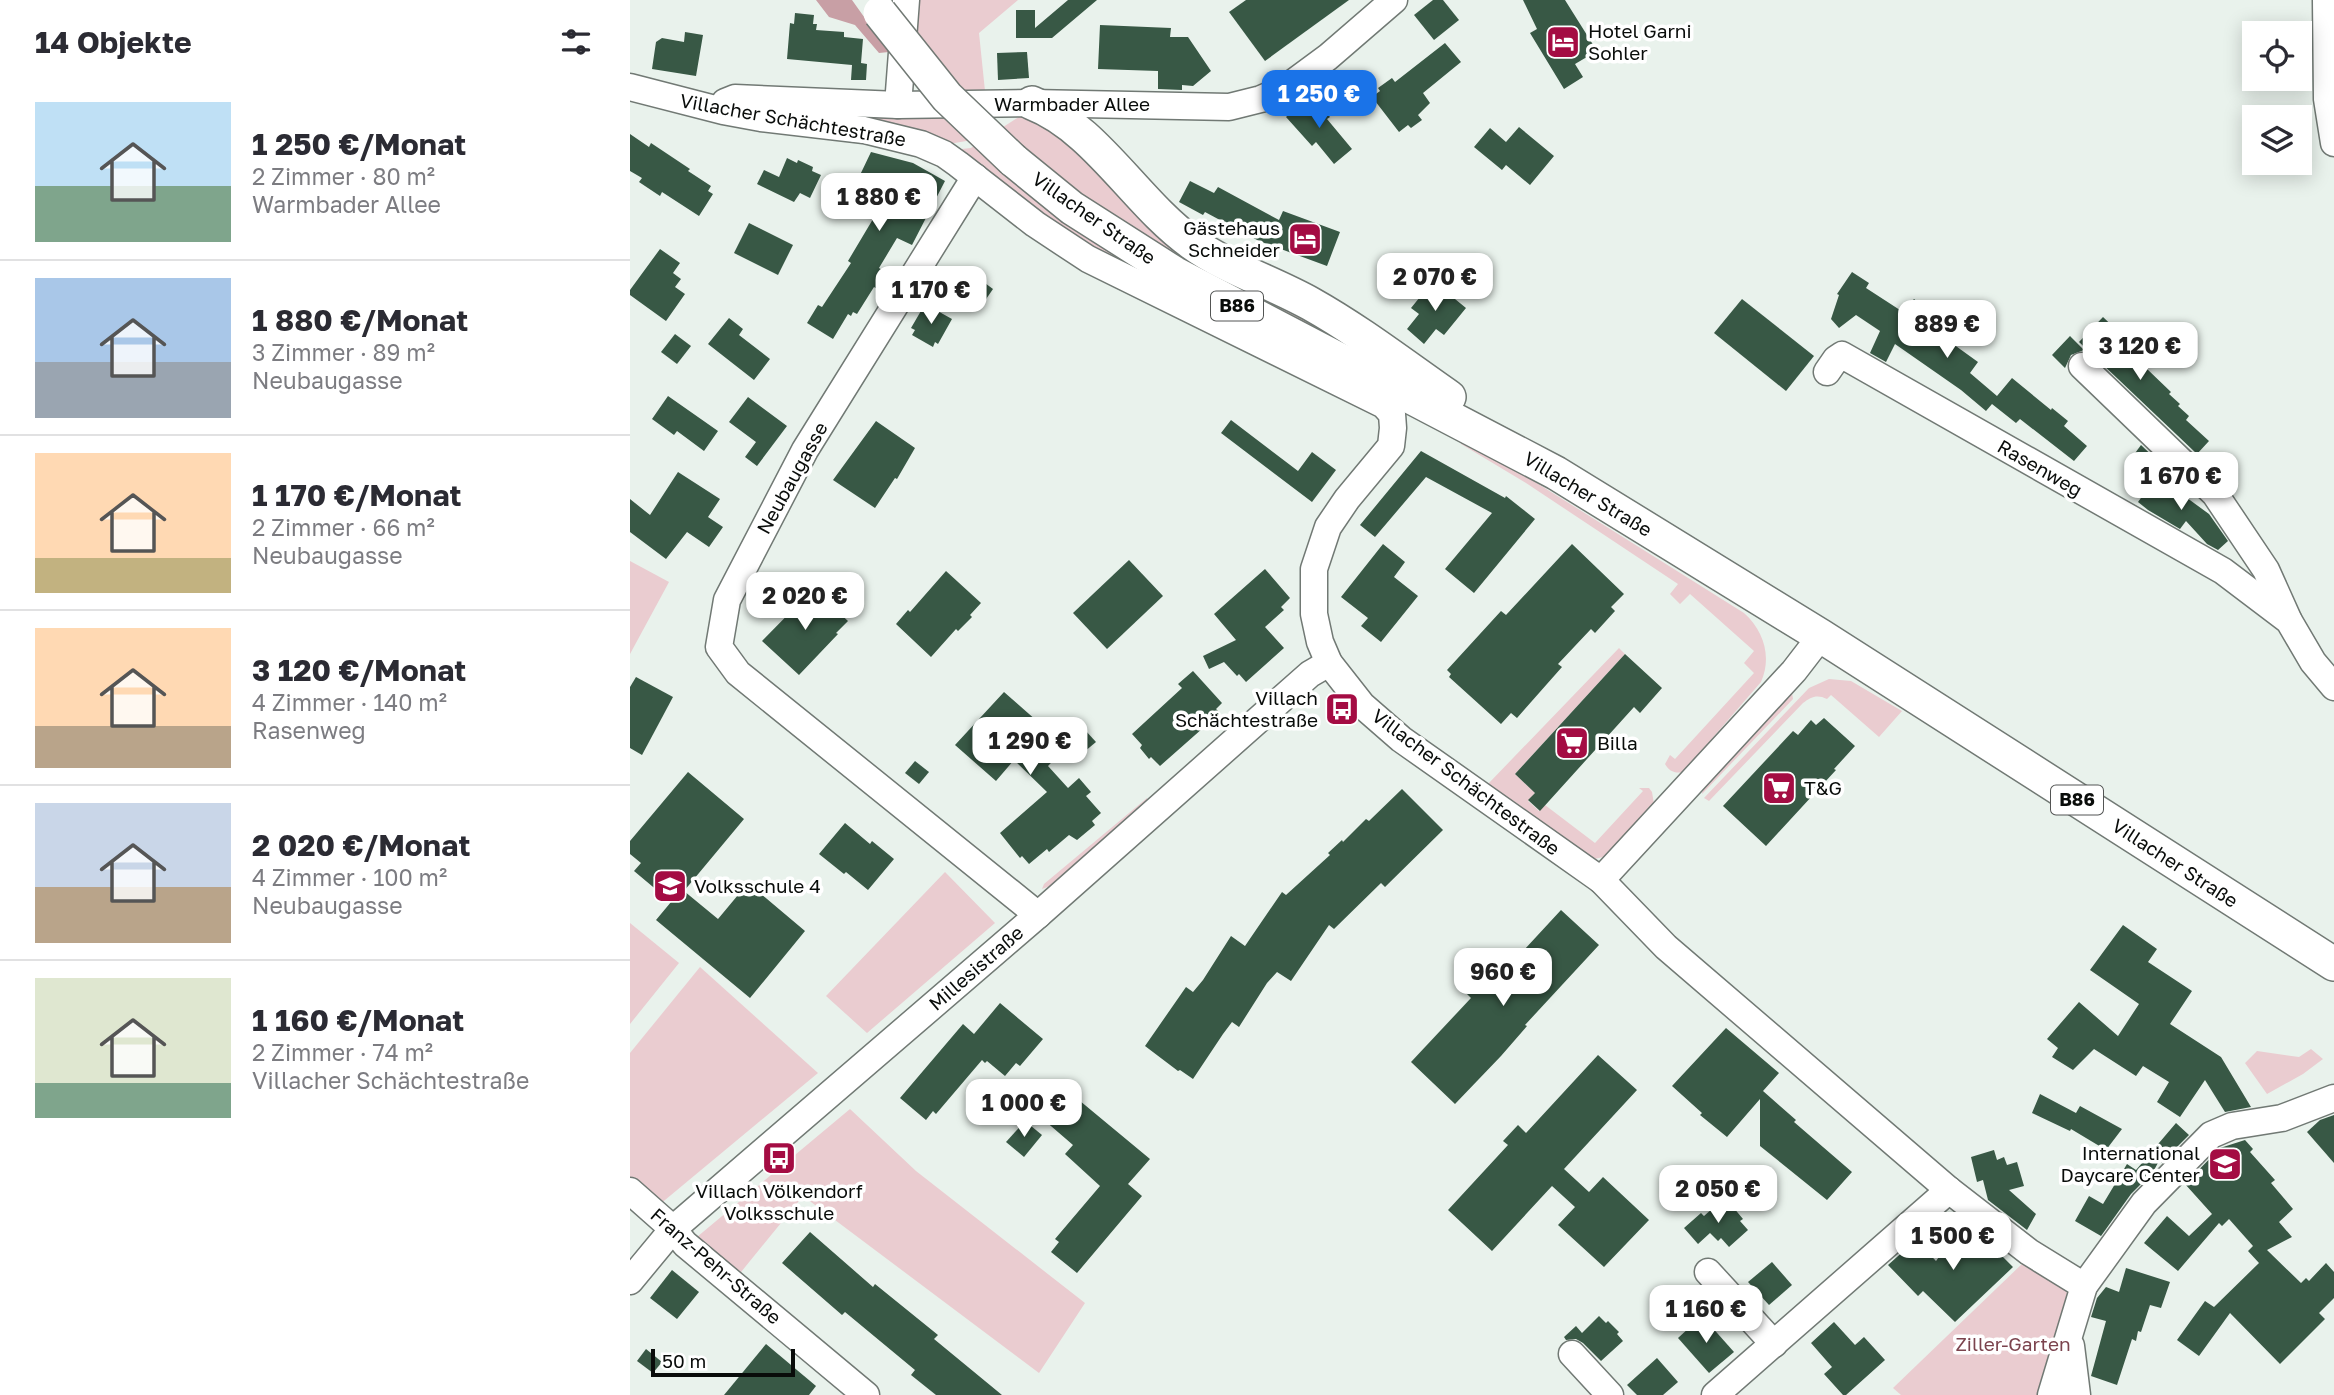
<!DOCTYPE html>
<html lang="de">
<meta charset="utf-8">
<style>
:root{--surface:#fff;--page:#f2f2f3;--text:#2b2b33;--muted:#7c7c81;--line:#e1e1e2;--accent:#1a73e8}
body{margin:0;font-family:"Golos Text",sans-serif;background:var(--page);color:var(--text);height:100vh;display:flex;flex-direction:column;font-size:26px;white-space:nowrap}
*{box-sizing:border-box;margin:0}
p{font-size:23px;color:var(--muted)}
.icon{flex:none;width:38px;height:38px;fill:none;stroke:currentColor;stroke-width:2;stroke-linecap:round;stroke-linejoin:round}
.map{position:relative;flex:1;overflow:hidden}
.side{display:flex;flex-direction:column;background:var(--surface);width:630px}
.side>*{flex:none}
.buttons{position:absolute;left:1612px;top:21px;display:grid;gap:14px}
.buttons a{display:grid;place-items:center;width:70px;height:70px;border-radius:0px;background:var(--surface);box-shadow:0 4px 18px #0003;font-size:35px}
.scale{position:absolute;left:21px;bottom:18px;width:144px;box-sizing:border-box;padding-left:7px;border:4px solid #090c0a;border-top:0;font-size:19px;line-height:24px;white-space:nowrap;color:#090c0a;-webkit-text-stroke:5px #fff;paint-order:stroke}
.price{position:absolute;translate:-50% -60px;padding:0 16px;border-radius:14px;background:#fff;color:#222;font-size:23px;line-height:46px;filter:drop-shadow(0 2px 4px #0008)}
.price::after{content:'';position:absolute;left:50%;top:42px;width:21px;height:16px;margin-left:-10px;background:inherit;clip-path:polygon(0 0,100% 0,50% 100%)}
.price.current{background:var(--accent);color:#fff}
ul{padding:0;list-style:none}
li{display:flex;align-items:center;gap:21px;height:175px;padding:0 35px}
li+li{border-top:2px solid var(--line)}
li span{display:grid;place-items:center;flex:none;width:196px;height:140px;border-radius:0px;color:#555}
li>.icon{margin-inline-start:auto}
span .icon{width:84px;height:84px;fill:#fffc;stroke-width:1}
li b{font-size:30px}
h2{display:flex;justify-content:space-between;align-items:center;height:84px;padding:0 35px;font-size:30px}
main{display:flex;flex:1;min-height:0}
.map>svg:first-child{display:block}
.green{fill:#eaccd0}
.forest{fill:#c89fa5}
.building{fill:#385845}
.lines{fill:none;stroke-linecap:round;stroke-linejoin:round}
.minor-casing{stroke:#717974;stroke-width:29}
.major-casing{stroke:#717974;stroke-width:36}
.minor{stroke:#fff;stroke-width:26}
.major{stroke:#fff;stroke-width:33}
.major-bridge-casing{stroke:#717974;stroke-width:36;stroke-linecap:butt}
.major-bridge{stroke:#fff;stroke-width:33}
.labels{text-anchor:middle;stroke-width:7;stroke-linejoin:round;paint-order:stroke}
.shield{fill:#fff;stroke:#535554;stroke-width:2}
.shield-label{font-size:18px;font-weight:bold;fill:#090c0a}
.poi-label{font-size:19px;fill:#090c0a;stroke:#fff;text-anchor:start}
.street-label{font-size:19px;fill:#090c0a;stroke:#fff}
.park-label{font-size:19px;fill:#7b434d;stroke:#fff}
</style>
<main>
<section class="side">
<h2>14 Objekte<svg class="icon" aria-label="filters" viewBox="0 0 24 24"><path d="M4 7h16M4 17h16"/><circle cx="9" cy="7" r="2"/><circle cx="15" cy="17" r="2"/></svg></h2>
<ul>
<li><span style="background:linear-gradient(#bfe0f5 60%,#7fa58c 0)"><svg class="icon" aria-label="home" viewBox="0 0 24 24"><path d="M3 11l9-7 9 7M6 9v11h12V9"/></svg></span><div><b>1 250 €/Monat</b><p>2 Zimmer · 80 m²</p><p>Warmbader Allee</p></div></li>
<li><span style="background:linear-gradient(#a9c7e8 60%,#9aa5b1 0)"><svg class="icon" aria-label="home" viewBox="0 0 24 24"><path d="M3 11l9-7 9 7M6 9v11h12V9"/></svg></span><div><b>1 880 €/Monat</b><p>3 Zimmer · 89 m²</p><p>Neubaugasse</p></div></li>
<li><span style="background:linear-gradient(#ffd9b3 75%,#c2b280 0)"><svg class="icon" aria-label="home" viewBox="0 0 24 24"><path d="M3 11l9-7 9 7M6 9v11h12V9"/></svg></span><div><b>1 170 €/Monat</b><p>2 Zimmer · 66 m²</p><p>Neubaugasse</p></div></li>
<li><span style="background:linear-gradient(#ffd9b3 70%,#b9a48a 0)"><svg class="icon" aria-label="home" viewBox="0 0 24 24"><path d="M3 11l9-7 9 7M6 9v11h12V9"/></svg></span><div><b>3 120 €/Monat</b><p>4 Zimmer · 140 m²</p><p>Rasenweg</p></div></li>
<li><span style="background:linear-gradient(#c9d6e8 60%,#b9a48a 0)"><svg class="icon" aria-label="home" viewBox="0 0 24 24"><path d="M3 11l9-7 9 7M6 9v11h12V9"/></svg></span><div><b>2 020 €/Monat</b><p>4 Zimmer · 100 m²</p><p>Neubaugasse</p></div></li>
<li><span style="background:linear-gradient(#dfe7d0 75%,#7fa58c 0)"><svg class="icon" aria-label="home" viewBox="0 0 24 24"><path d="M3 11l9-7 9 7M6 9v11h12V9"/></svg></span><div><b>1 160 €/Monat</b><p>2 Zimmer · 74 m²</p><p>Villacher Schächtestraße</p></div></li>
</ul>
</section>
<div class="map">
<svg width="1704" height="1395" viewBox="0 0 1704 1395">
<rect width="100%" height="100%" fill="#e9f2ec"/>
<g class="green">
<path d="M282 0H388L349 33 355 91 334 93 278 28Z"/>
<path d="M395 113 721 337 713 347 637 309 459 205 370 129Z"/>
<path d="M229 115H316L342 140 313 145 283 130 266 124 229 118Z"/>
<path d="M346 144 523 275 452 245 322 150 341 148Z"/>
<path d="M830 441 902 480 1114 613C1134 631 1142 657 1131 682L1053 772C1045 774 1039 771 1035 764L1040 755 1045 759 1124 673 1114 663 1124 651 1060 594 1050 604 1040 594 1048 584 896 483 831 444Z"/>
<path d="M0 561 39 582 0 654Z"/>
<path d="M989 648 995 654 885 774 905 793 898 801 909 811 915 805 965 843 1013 791 1009 788H1019L1022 792 1024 804 979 852 973 857 964 859 858 784Z"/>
<path d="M1199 679 1221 681 1272 711 1249 737 1201 695 1197 699C1187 694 1181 697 1173 703L1079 801 1074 798 1179 688Z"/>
<path d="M1162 693 1163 699 1072 794 1073 787Z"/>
<path d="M517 798 518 803 420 886 412 889 414 884Z"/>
<path d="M315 872 365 923 237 1033 196 996Z"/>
<path d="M0 923 49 963 0 1024Z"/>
<path d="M70 967 188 1073 29 1205 0 1181V1053Z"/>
<path d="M1681 1049 1693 1059 1673 1074 1637 1094 1615 1063 1627 1051 1669 1057Z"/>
<path d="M220 1109 286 1171 455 1303 409 1373 173 1196 107 1277 67 1237Z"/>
<path d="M1394 1262 1433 1287 1448 1309 1420 1395H1271L1263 1388Z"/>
</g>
<path class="forest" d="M186 0H222L259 52 249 53 225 25 199 17Z"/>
<g class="building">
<path d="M438 0H467L422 38H386V10H405V28Z"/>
<path d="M616 0H719L635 61 599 12Z"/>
<path d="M803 0H813L829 20 804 40 784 15Z"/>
<path d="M893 0H935L967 51 945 64 953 77 934 89 900 33 907 29Z"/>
<path d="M165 13 184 15 183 24H187L186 30 214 32V37L233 39 231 63 237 64 236 80H221L222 65 157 59 160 23 164 24Z"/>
<path d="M470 25 541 28 540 37H558L581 71 563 86 552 85V90L528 89V71L468 69Z"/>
<path d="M55 32 73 35 66 76 22 69 26 42 32 38 54 42Z"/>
<path d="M815 43 831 62 793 93 800 103 788 115 792 120 781 128 778 125 769 132 742 97 750 91 748 88 762 78 765 82Z"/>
<path d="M397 52 399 78 368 80 367 53Z"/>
<path d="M676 98 684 107 688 103 700 117 697 119 722 149 704 164 686 142 682 146 656 117Z"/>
<path d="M889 127 924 156 900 185 876 165 872 170 844 147 860 128 876 142Z"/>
<path d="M0 134 19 147 21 143 60 169 58 171 81 186 78 191 83 194 69 216 32 192 30 196 9 182 12 178 0 171Z"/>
<path d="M241 152 283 163 315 181 282 245 267 238 249 268 264 277 254 293 244 287 227 314 223 312 221 316 218 314 203 339 177 323 188 305 192 307 221 263 218 261 246 214 245 211 219 198Z"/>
<path d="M157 158 167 163 168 160 183 167 182 171 191 175 180 198 170 193 164 202 127 184 134 170 149 177Z"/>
<path d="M560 181 584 193 588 187 649 220 653 211 710 232 697 266 629 241 575 212 573 215 549 202Z"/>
<path d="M119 223 163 245 148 275 104 253Z"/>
<path d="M30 249 50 263 43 273 51 279 45 287 55 294 36 321 0 295V290Z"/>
<path d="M336 269 363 289 352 305 324 285Z"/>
<path d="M1222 272 1239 283 1236 288 1273 312 1284 299 1313 322 1305 331 1348 362 1340 373 1367 396 1382 378 1421 410 1422 408 1438 421 1434 426 1457 446 1444 461 1390 419 1386 423 1362 404 1356 411 1331 390 1265 344 1256 362 1240 353 1250 331 1226 315 1209 328 1201 319 1209 295 1207 294Z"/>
<path d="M803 281 836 308 814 335 806 329 794 344 777 329 789 314 781 308Z"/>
<path d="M1112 299 1184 356 1156 391 1084 333Z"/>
<path d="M295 304 322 319 308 344 305 342 303 347 282 335 285 330 281 328Z"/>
<path d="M1473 317 1496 339 1491 344 1541 392 1539 394 1550 404 1548 406 1559 416 1556 420 1579 441 1567 454 1449 342Z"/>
<path d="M99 318 113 329 109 335 140 359 124 380 78 344Z"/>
<path d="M45 334 61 346 47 364 31 352Z"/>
<path d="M1440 336 1454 350 1441 355 1435 368 1422 355Z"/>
<path d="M38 396 88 431 74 451 47 431 44 435 22 419Z"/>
<path d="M118 397 157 426 127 466 115 457 126 442 99 422Z"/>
<path d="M601 420 668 471 682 452 706 470 682 502 591 433Z"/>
<path d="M246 421 285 448 267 479 265 478 245 508 203 480Z"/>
<path d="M1511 445 1532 465 1523 478 1500 460Z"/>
<path d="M791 451 875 498 876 496 905 519 844 593 815 569 862 513 796 477 745 537 730 525Z"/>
<path d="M48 472 90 499 78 517 93 527 79 547 57 532 36 559 0 532V499L20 515Z"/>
<path d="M1527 476 1579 514 1598 541 1588 550 1577 544 1556 521 1550 529 1518 510 1508 502Z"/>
<path d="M753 544 775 562 764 577 788 596 751 642 731 626 738 618 711 597Z"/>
<path d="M942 544 994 594 981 607 985 611 965 633 961 629 928 664 932 667 887 718 881 713 871 724 819 677 821 674 817 670 871 611 876 615Z"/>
<path d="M499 560 533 596 477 649 443 613Z"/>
<path d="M635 569 660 598 651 607 654 610 635 627 654 648 616 682 609 674 607 676 594 662 579 669 573 656 606 640 584 614Z"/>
<path d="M316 571 351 603 340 615 342 617 328 631 326 629 301 657 266 624 278 610 280 612Z"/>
<path d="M183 589 218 621 206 633 208 634 169 675 132 641Z"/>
<path d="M995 654 1032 688 1010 713 1004 707 910 811 898 800 905 793 885 774Z"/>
<path d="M563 671 592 703 586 709 590 713 530 766 521 757 519 759 510 748 512 745 502 734 552 688 548 684Z"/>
<path d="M6 677 43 697 12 755 0 748V687Z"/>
<path d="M374 692 424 736 432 729 443 740 418 766 438 788 449 778 461 792 456 796 471 813 462 821 465 825 447 840 439 835 419 852 417 849 399 864 392 856 390 858 370 833 417 792 384 760 366 781 325 745Z"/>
<path d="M1194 718 1225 746 1204 769 1206 770 1136 846 1093 806 1163 731 1168 735 1181 720 1186 725Z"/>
<path d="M455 730 466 742 454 752 443 740Z"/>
<path d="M285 761 299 772 289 784 275 773Z"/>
<path d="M58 772 114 819 54 891 88 919 118 883 175 931 120 998 26 920 41 902 4 871 11 863 0 854V841Z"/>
<path d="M772 789 813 830 755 887 751 883 704 929 699 925 661 981 647 972 637 983 609 1027 602 1022 593 1034 563 1079 550 1070 548 1071 515 1046 556 987 563 992 573 980 601 936 615 946 652 892 656 895 700 855 698 853 712 840 713 842 736 819 739 821Z"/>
<path d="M215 823 240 844 242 841 264 859 238 890 216 872 214 874 189 854Z"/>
<path d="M931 910 969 945 895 1025 897 1026 871 1056 825 1104 781 1062 841 998 833 990 845 977 858 989Z"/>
<path d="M1493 925 1527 949 1518 962 1562 991 1540 1024 1591 1057 1621 1107 1595 1112 1575 1080 1550 1117 1527 1102 1539 1082 1513 1066 1506 1076 1464 1049 1443 1070 1422 1057 1428 1048 1417 1039 1449 1002 1488 1036 1509 1004 1460 970Z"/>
<path d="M370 1003 413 1039 390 1066 386 1063 375 1076 357 1061 355 1063 352 1060 306 1114 303 1111 296 1120 270 1098 333 1024 344 1034Z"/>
<path d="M1096 1028 1149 1073 1133 1091 1166 1120 1164 1122 1222 1172 1197 1200 1130 1146V1099L1097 1137 1070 1115 1072 1113 1042 1086Z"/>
<path d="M968 1055 1007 1090 934 1169 959 1192 973 1177 1019 1220 974 1267 928 1225 945 1207 922 1186 862 1251 818 1210 878 1145 873 1141 888 1125 896 1133Z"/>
<path d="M438 1091 520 1159 498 1184 512 1196 447 1273 421 1252 429 1242 425 1239 470 1186 435 1154 443 1145 414 1120Z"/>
<path d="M1410 1094 1446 1113 1450 1106 1492 1129 1476 1150 1441 1129 1440 1131 1402 1113Z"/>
<path d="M1704 1115V1163L1677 1132 1690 1120Z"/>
<path d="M395 1121 412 1135 394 1157 376 1142Z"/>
<path d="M1546 1123 1559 1135 1531 1163 1529 1161 1523 1172 1501 1194 1471 1236 1445 1221 1459 1196 1473 1204 1497 1164 1506 1170Z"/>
<path d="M1615 1140 1623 1149 1620 1152 1645 1180 1641 1183 1663 1209 1649 1222 1662 1237 1637 1250 1671 1283 1676 1278 1679 1281 1696 1263 1704 1272V1298L1689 1313 1695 1319 1650 1364 1600 1313 1569 1356 1547 1340 1575 1301 1584 1307 1629 1263 1618 1251 1623 1246 1599 1219 1592 1226 1589 1223 1548 1271 1514 1243 1537 1216 1559 1236 1582 1214 1555 1184 1590 1148Z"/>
<path d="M1364 1150 1367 1160 1374 1157 1377 1165 1387 1162 1394 1186 1379 1190 1406 1214 1397 1230 1358 1200 1353 1180 1347 1182 1341 1157Z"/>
<path d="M1092 1200 1101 1210 1103 1207 1113 1219 1110 1221 1118 1230 1099 1247 1091 1238 1088 1241 1080 1233 1068 1244 1054 1228 1071 1213 1074 1216Z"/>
<path d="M1332 1225 1369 1253 1383 1267 1325 1322 1293 1291 1288 1296 1258 1265 1286 1240 1306 1261Z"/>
<path d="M180 1232 243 1287 245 1284 308 1335 304 1339 372 1395H306L281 1375 285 1370 215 1312 212 1315 152 1263Z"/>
<path d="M1142 1262 1162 1285 1139 1305 1118 1282Z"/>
<path d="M1496 1268 1540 1282 1531 1308 1520 1305 1511 1332 1508 1331 1506 1341 1502 1339 1487 1385 1461 1376 1476 1321 1461 1317 1467 1298 1476 1287 1489 1292Z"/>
<path d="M42 1270 69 1292 47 1319 20 1298Z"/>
<path d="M969 1316 976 1323 978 1321 989 1332 987 1334 993 1341 971 1361 953 1343 946 1339 936 1340 934 1337 946 1326 952 1333Z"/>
<path d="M1072 1316 1104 1352 1079 1373 1048 1338Z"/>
<path d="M1204 1322 1225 1345 1234 1337 1255 1360 1216 1395H1213L1194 1374 1202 1367 1181 1343Z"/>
<path d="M136 1344 186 1386 179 1395H94Z"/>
<path d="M16 1349 32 1362 23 1373 7 1361Z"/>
<path d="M1027 1358 1048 1382 1033 1395H1007L997 1385Z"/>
</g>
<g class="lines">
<g class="minor-casing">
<g id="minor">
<path d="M1696 0 1697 99 1704 143"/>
<path d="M0 87 93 111 131 118 234 130 291 144 314 154 328 164 405 224 458 259 754 405 762 414 763 428 761 446 717 499 698 527 684 569V614L690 642 699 663 732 705 771 739 971 880 1036 947 1319 1190 1399 1252 1454 1286"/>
<path d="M268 105 276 0"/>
<path d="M94 106 95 102 105 98 268 105 402 103 599 107 631 99 656 88 698 57 764 0"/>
<path d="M345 177 175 450 97 600 89 647 108 673 408 915"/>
<path d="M1452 366 1585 494 1636 570 1658 619"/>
<path d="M1197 372 1206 359 1212 355 1593 571 1659 621 1683 662 1704 687"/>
<path d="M971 880 1164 671 1191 636"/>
<path d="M0 1191 43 1229 55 1244 236 1395"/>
<path d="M1078 1272 1144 1344"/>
<path d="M0 1281 43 1229 408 915 680 674 699 663"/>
<path d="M1441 1346 1447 1395"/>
<path d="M942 1354 980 1395"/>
<path d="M1085 1395 1319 1190"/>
<path d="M1421 1395 1454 1286 1514 1203 1581 1135 1602 1126 1652 1118 1704 1098"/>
</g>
</g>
<g class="major-casing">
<g id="major">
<path d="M402 103C466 128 506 203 562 243 598 269 642 282 681 304 729 331 773 365 819 397"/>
<path d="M383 160 442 208 544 273 926 473 1191 636 1704 964"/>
</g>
</g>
<use href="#minor" class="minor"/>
<use href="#major" class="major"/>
<g class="major-bridge-casing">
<path id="major-bridge" d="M250 13 317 97 383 160"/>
</g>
<use href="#major-bridge" class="major-bridge"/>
</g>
<defs>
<g id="hotel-square" transform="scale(1.75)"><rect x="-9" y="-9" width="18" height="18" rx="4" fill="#a40c43" stroke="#fff"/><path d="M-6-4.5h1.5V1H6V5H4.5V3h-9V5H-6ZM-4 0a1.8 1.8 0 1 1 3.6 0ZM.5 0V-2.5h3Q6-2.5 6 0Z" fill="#fff"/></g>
<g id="bus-square" transform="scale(1.75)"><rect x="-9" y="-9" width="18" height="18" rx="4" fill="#a40c43" stroke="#fff"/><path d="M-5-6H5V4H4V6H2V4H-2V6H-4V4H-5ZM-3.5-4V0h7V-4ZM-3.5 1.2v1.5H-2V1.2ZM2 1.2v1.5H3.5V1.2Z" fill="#fff"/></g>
<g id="supermarket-square" transform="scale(1.75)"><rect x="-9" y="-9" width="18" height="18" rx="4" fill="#a40c43" stroke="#fff"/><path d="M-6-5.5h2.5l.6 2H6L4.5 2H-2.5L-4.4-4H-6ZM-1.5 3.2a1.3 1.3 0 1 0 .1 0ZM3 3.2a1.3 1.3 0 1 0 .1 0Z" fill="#fff"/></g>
<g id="school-square" transform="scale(1.75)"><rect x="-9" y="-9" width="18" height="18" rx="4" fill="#a40c43" stroke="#fff"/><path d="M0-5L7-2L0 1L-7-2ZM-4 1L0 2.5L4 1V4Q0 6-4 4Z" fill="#fff"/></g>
</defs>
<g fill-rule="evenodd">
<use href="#hotel-square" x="933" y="42"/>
<use href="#hotel-square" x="675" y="239"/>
<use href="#bus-square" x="712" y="709"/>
<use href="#supermarket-square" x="942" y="743"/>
<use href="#supermarket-square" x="1149" y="788"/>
<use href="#school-square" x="40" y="886"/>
<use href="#bus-square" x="149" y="1158"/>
<use href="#school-square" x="1595" y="1164"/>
</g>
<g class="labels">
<g class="shield">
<rect x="581" y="291.5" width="52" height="29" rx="5"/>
<rect x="1421" y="785.5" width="52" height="29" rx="5"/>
</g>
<g class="shield-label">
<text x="607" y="312">B86</text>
<text x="1447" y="806">B86</text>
</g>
<g class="poi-label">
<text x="958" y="38">Hotel Garni<tspan x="958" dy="22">Sohler</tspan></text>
<text x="650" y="235" text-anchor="end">Gästehaus<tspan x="650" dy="22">Schneider</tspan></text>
<text x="688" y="705" text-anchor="end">Villach<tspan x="688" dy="22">Schächtestraße</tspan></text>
<text x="967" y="750">Billa</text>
<text x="1174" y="795">T&amp;G</text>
<text x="64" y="893">Volksschule 4</text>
<text x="1570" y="1160" text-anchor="end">International<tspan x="1570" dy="22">Daycare Center</tspan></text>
<text x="149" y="1198" text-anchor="middle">Villach Völkendorf<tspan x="149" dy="22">Volksschule</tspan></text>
</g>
<g class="street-label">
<text x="442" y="111">Warmbader Allee</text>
<text transform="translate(163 120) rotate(10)" y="7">Villacher Schächtestraße</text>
<text transform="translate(464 218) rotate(35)" y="7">Villacher Straße</text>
<text transform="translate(1410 468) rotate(30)" y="7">Rasenweg</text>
<text transform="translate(162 478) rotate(-61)" y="7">Neubaugasse</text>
<text transform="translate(958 494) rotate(31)" y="7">Villacher Straße</text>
<text transform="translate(836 782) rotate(37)" y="7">Villacher Schächtestraße</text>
<text transform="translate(1545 863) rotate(33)" y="7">Villacher Straße</text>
<text transform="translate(346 968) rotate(-41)" y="7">Millesistraße</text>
<text transform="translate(86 1266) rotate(41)" y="7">Franz-Pehr-Straße</text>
</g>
<g class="park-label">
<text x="1383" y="1351">Ziller-Garten</text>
</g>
</g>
</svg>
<div class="buttons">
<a><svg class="icon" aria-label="locate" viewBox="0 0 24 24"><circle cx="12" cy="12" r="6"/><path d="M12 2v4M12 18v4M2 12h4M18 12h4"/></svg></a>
<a><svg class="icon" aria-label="layers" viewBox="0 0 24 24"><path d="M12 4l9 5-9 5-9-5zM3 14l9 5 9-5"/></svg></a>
</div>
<div class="scale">50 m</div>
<b class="price current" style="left:689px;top:130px">1 250 €</b>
<b class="price" style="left:249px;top:233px">1 880 €</b>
<b class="price" style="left:805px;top:313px">2 070 €</b>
<b class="price" style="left:301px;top:326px">1 170 €</b>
<b class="price" style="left:1317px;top:360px">889 €</b>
<b class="price" style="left:1510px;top:382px">3 120 €</b>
<b class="price" style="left:1551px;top:512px">1 670 €</b>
<b class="price" style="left:175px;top:632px">2 020 €</b>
<b class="price" style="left:400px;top:777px">1 290 €</b>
<b class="price" style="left:873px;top:1008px">960 €</b>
<b class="price" style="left:394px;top:1139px">1 000 €</b>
<b class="price" style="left:1088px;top:1225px">2 050 €</b>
<b class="price" style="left:1323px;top:1272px">1 500 €</b>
<b class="price" style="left:1076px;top:1345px">1 160 €</b>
</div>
</main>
